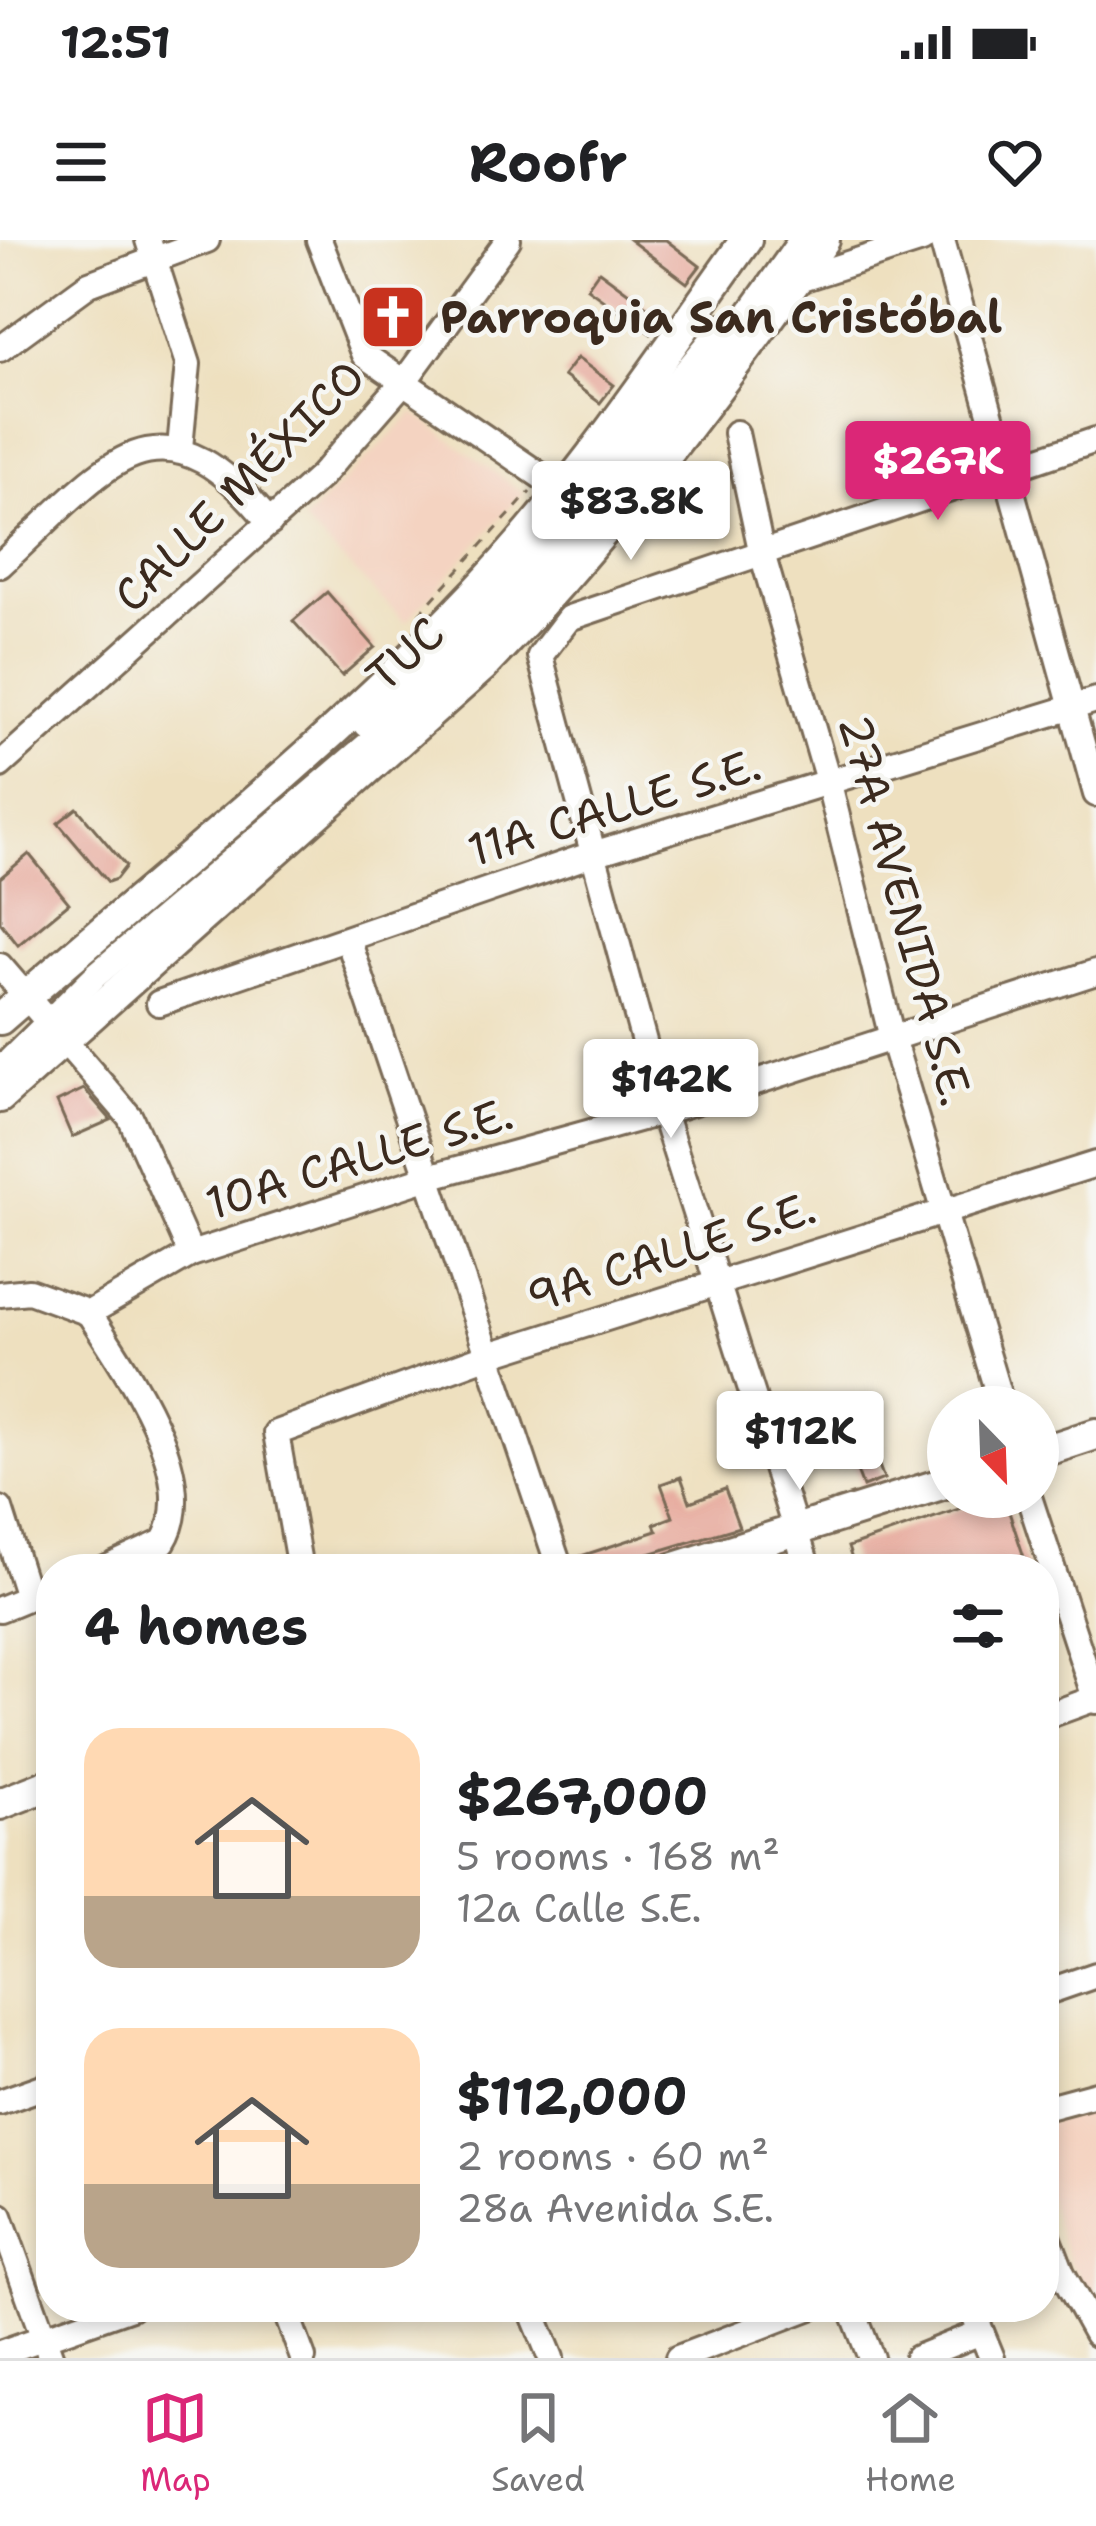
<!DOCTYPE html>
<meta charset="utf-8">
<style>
:root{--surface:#fff;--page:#f2f2f2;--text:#202124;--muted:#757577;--line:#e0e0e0;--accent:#db2777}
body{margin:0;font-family:"Shantell Sans",sans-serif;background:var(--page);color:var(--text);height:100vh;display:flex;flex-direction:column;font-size:45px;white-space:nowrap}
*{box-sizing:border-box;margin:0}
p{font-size:39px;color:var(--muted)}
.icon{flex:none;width:66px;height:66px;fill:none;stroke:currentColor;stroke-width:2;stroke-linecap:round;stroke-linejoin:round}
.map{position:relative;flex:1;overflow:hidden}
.side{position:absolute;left:36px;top:1314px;width:1023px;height:768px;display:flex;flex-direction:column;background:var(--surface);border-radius:48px;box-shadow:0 6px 18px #0003}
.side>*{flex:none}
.needle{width:78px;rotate:157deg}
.buttons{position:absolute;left:927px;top:1146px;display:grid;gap:24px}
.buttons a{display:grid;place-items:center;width:132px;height:132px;border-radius:50%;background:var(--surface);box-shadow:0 6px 18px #0003;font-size:60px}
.price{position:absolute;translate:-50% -102px;padding:0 27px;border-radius:12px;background:#fff;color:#222;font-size:39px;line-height:78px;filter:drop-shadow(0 3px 6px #0008)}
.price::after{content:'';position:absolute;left:50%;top:72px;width:36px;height:27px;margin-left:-18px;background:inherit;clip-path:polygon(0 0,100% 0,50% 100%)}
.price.active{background:var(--accent);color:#fff}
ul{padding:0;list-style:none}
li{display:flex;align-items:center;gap:36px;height:300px;padding:0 48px}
li span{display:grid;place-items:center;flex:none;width:336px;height:240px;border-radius:36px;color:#555}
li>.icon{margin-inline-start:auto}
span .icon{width:144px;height:144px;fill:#fffc;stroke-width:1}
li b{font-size:51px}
h2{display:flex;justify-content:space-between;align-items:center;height:144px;padding:0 48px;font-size:51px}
.status{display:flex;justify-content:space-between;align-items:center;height:84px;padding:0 60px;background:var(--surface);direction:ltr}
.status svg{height:33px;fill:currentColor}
header{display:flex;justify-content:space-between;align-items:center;height:156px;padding:0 48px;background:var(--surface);font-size:54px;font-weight:700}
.menu{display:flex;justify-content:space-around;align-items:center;height:168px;border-top:3px solid var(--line);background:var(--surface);font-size:33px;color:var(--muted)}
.menu a{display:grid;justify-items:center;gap:6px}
.menu .active{color:var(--accent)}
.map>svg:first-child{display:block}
.built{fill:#f4d3c1}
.building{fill:#e6a698}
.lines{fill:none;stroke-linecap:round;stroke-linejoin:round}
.minor-casing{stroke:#7a6a56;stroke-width:30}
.major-casing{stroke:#7a6a56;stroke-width:36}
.path{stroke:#7a6a56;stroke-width:3;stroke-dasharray:9 9;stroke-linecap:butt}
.minor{stroke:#fff;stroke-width:24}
.major{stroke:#fff;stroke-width:30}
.labels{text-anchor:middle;stroke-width:9;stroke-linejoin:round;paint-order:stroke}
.poi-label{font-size:45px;font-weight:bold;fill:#3b2a1e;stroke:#f6f6f2;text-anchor:start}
.street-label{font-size:45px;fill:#3b2a1e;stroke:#f6f6f2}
</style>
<div class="status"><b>12:51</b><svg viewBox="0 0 49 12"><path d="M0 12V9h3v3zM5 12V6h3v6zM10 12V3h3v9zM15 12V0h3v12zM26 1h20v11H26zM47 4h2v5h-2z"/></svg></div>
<header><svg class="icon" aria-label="menu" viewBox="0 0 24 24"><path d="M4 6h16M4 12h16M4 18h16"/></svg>Roofr<svg class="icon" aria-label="heart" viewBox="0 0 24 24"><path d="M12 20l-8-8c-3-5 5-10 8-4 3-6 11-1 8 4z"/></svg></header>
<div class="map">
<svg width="1096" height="2118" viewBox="0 0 1096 2118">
<rect width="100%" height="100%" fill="#f6f6f2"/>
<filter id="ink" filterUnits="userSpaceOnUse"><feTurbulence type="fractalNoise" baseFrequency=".00833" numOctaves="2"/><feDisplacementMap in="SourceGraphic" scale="24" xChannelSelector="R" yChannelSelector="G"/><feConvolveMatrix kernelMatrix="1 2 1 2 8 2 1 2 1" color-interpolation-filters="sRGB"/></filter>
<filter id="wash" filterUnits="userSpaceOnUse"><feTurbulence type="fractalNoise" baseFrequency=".004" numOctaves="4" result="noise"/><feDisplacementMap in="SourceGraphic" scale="48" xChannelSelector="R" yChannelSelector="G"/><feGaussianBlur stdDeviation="2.7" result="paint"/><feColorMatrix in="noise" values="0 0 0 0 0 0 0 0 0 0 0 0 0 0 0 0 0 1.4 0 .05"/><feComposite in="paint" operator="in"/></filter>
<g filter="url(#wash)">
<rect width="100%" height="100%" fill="#eee0bf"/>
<g class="built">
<path d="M414 173 523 253 406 382 303 281Z"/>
<path d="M1096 1870V2067L1067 2018 1044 1950V1883Z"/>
</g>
<g id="blocks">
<g class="building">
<path d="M630 0H666L700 26 687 43Z"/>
<path d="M599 31 663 78 651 94 587 48Z"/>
<path d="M577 118 614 145 600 163 563 136Z"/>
<path d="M327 352 375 407 342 436 293 381Z"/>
<path d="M77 568 126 626 116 639 108 642 58 583Z"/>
<path d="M29 614 69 663 18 705 0 682V638Z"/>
<path d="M84 849 111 880 72 897 57 862Z"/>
<path d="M873 1210 884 1239 863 1247 852 1218Z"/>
<path d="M681 1237 690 1262 725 1249 739 1287 599 1329H579L575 1318 657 1291 654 1284 673 1277 661 1244Z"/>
<path d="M994 1257H1004L1028 1329H855L848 1307Z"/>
</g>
</g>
</g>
<g filter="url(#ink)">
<use href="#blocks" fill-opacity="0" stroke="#7a6a56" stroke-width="3"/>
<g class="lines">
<g class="minor-casing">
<g id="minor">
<path d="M148 0 188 124 180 208"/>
<path d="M319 0 364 115 563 251"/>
<path d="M942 0 1096 554"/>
<path d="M795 41 922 0"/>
<path d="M0 109 89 44 207 0"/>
<path d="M736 193 761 310 829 544 892 798 1002 1167"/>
<path d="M0 325C103 232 156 141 270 283"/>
<path d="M366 485 545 303 723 86"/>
<path d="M0 525 321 236 406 139 508 0"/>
<path d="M348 699 560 1329"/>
<path d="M0 726 130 877 191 1014"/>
<path d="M159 763 590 615 1096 460"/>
<path d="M0 830 96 735 437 446C574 309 691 159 801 0"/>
<path d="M0 1054 29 1051 89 1073"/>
<path d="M89 1073 191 1014 429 937 663 872 1096 732"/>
<path d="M89 1073C125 1130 203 1237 163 1302L105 1329"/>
<path d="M1029 1257 1096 1461"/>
<path d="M0 1269 28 1357"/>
<path d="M300 1329 276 1193 489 1115 1096 924"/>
<path d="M808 1329 663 872 540 416 569 378 1096 200"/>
<path d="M0 1369 51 1348"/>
<path d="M1044 1477 1096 1458"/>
<path d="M1044 1753 1096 1735"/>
<path d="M0 1862 51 1844"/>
<path d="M1044 1868 1096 1854"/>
<path d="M0 1976 51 2118"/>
<path d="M1044 1986 1062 2033 1096 2094"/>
<path d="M284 2067 303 2118"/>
<path d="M530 2067 551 2118"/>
<path d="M851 2067 871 2118"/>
<path d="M971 2067 992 2118"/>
<path d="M0 2113 131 2067"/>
<path d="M678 2118 811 2067"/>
<path d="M917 2118 981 2092"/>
</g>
</g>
<g class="major-casing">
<g id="major">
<path d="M0 779C160 639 328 508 475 353 578 245 659 121 746 0"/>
<path d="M0 857 482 427C609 295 720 150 824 0"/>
<path d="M1038 1213 1096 1194"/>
<path d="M672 1329 948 1242"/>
<path d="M0 1564 51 1544"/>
</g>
</g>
<path class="path" d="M419 374 530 252"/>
<use href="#minor" class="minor"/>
<use href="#major" class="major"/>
</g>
</g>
<defs>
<g id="church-square" transform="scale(3.45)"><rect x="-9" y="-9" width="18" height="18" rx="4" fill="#c8321e" stroke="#f6f6f2"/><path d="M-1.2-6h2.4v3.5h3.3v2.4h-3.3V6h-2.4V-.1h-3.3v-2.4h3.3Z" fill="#fff"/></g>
</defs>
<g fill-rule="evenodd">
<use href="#church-square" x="393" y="77"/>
</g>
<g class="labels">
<g class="poi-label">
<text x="440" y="93">Parroquia San Cristóbal</text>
</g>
<g class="street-label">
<text transform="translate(239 246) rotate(-45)" y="16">CALLE MÉXICO</text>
<text transform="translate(405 414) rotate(-42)" y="16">TUC</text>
<text transform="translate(614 567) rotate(-17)" y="16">11A CALLE S.E.</text>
<text transform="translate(906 670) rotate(75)" y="16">27A AVENIDA S.E.</text>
<text transform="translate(359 918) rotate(-17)" y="16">10A CALLE S.E.</text>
<text transform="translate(671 1012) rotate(-18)" y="16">9A CALLE S.E.</text>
</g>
</g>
</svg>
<div class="buttons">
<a><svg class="needle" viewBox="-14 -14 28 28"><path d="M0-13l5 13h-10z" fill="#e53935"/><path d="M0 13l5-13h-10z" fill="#757577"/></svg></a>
</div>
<b class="price active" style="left:938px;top:283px">$267K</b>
<b class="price" style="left:631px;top:323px">$83.8K</b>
<b class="price" style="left:671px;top:901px">$142K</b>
<b class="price" style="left:800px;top:1253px">$112K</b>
<section class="side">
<h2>4 homes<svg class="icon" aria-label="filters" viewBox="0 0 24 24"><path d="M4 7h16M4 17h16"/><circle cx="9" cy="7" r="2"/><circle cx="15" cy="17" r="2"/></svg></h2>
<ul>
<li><span style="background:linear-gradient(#ffd9b3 70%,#b9a48a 0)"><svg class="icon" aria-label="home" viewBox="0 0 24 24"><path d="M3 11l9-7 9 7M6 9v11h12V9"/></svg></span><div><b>$267,000</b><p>5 rooms · 168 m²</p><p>12a Calle S.E.</p></div></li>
<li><span style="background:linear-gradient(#ffd9b3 65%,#b9a48a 0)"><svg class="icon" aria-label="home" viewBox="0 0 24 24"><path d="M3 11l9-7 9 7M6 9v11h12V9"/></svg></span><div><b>$112,000</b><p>2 rooms · 60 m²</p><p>28a Avenida S.E.</p></div></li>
</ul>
</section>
</div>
<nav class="menu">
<a class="active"><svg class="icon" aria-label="map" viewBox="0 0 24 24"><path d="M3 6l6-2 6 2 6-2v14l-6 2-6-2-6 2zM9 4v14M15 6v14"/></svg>Map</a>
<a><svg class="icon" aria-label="saved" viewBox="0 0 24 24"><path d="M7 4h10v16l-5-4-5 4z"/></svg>Saved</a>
<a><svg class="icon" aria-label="home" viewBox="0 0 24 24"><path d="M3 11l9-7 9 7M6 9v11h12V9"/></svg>Home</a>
</nav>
